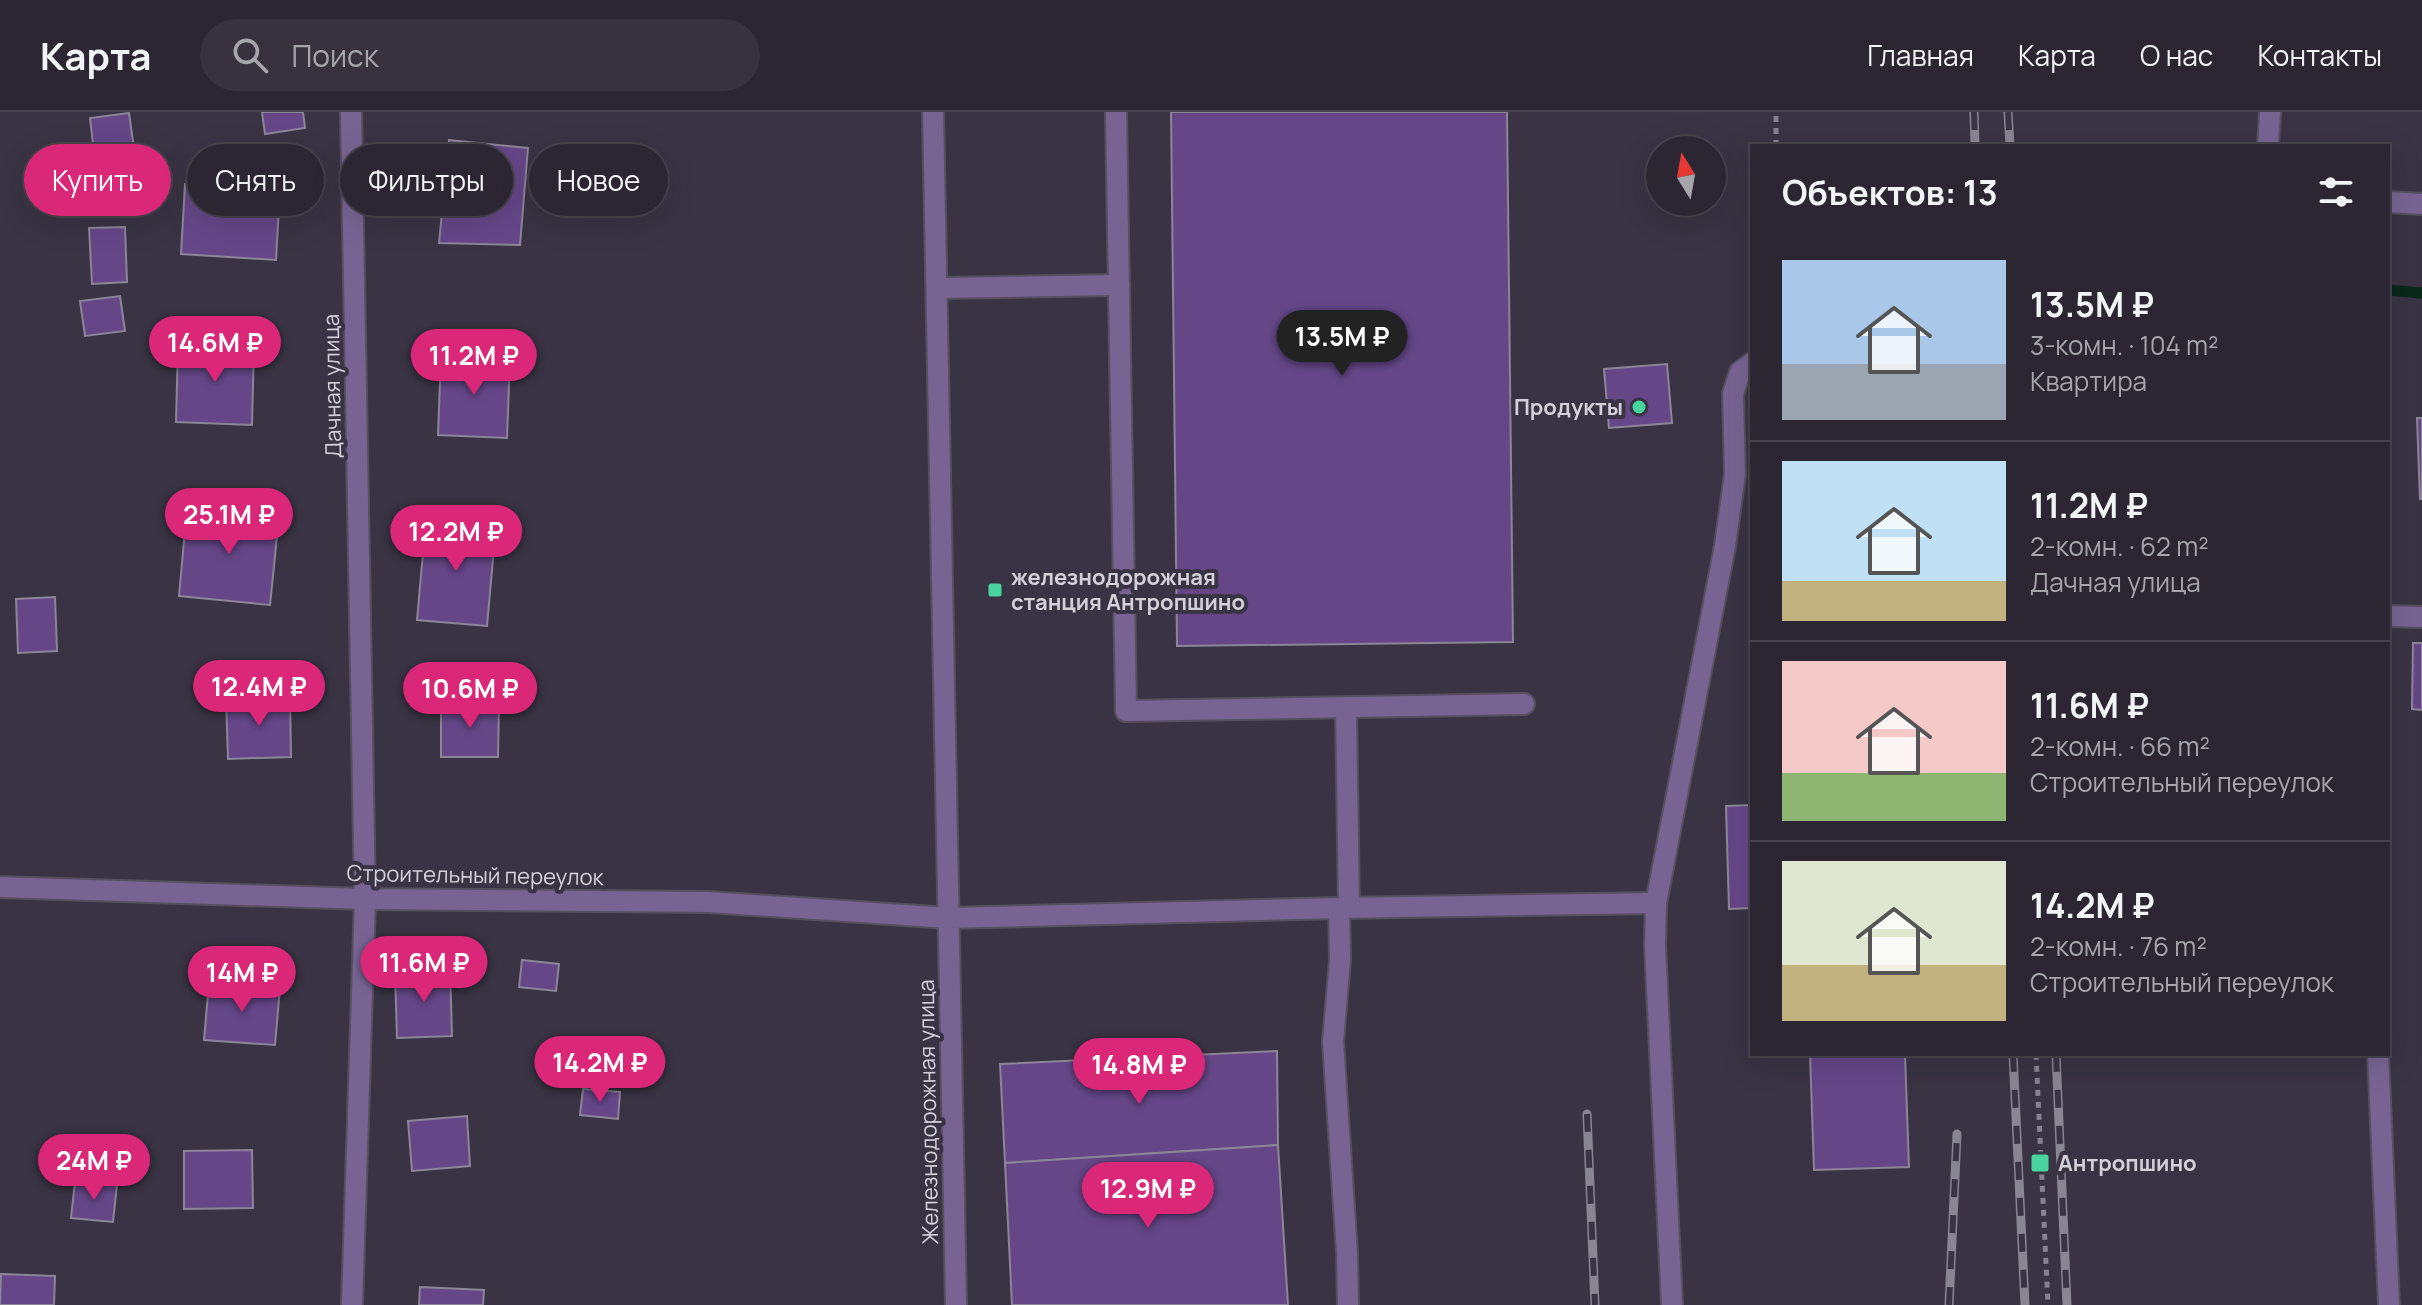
<!DOCTYPE html>
<html lang="ru">
<meta charset="utf-8">
<style>
:root{--surface:#2b2632;--page:#37323e;--text:#f1f3f6;--muted:#a6a5ac;--line:#47434d;--accent:#db2777}
body{margin:0;font-family:Manrope,sans-serif;background:var(--page);color:var(--text);height:100vh;display:flex;flex-direction:column;font-size:30px;white-space:nowrap}
*{box-sizing:border-box;margin:0}
p{font-size:26px;color:var(--muted)}
.icon{flex:none;width:44px;height:44px;fill:none;stroke:currentColor;stroke-width:2;stroke-linecap:round;stroke-linejoin:round}
.map{position:relative;flex:1;overflow:hidden}
.sheet{position:absolute;left:1750px;top:32px;width:640px;height:912px;display:flex;flex-direction:column;background:var(--surface);border-radius:0px;box-shadow:0 8px 32px #0002,0 0 0 2px var(--line)}
.sheet>*{flex:none}
.guide{position:absolute;left:24px;top:32px;width:760px;height:72px;display:flex;gap:16px}
.needle{width:52px;rotate:349deg}
.fabs{position:absolute;left:1646px;top:24px;display:grid;gap:16px}
.fabs a{display:grid;place-items:center;width:80px;height:80px;border-radius:50%;background:var(--surface);box-shadow:0 8px 32px #0002,0 0 0 2px var(--line);font-size:40px}
.price{position:absolute;translate:-50% -68px;padding:0 18px;border-radius:28px;background:var(--accent);color:#fff;font-size:26px;line-height:52px;filter:drop-shadow(0 2px 4px #0008)}
.price::after{content:'';position:absolute;left:50%;top:48px;width:24px;height:18px;margin-left:-12px;background:inherit;clip-path:polygon(0 0,100% 0,50% 100%)}
.price.on{background:#222;color:#fff}
ul{padding:0;list-style:none}
li{display:flex;align-items:center;gap:24px;height:200px;padding:0 32px}
li+li{border-top:2px solid var(--line)}
li span{display:grid;place-items:center;flex:none;width:224px;height:160px;border-radius:0px;color:#555}
li>.icon{margin-inline-start:auto}
span .icon{width:96px;height:96px;fill:#fffc;stroke-width:1}
li b{font-size:34px}
h2{display:flex;justify-content:space-between;align-items:center;height:96px;padding:0 32px;font-size:34px}
.chip{padding:0 28px;border-radius:36px;background:var(--surface);box-shadow:0 8px 32px #0002,0 0 0 2px var(--line);font-size:28px;line-height:72px}
.chip.on{background:var(--accent);color:#fff}
header{display:flex;align-items:center;gap:48px;box-sizing:border-box;height:112px;padding:0 40px;background:var(--surface);border-bottom:2px solid var(--line)}
header strong{font-size:38px}
nav{display:flex;gap:44px;margin-inline-start:auto;font-size:28px}
.search{width:560px;height:72px;background:var(--page);display:flex;align-items:center;gap:20px;box-sizing:border-box;padding:0 28px;border-radius:44px;color:var(--muted);font-size:30px}
.map>svg:first-child{display:block}
.lines{fill:none;stroke-linecap:round;stroke-linejoin:round}
.stream{stroke:#09271b;stroke-width:11}
.building{fill:#654788;stroke:#8c8598;stroke-width:2}
.minor-casing{stroke:#554f5e;stroke-width:24}
.path{stroke:#87828f;stroke-width:5;stroke-dasharray:6 6;stroke-linecap:butt}
.minor{stroke:#776493;stroke-width:20}
.rail-casing{stroke:#8a8592;stroke-width:9}
.rail{stroke:#393343;stroke-width:6;stroke-dasharray:18;stroke-linecap:butt}
.poi-dot{fill:#47d49e;stroke:#393343;stroke-width:3}
.labels{text-anchor:middle;stroke-width:8;stroke-linejoin:round;paint-order:stroke}
.street-label{font-size:22px;fill:#d4d0da;stroke:#393343}
.poi-label{font-size:22px;font-weight:bold;fill:#d4d0da;stroke:#393343;text-anchor:start}
</style>
<header>
<strong>Карта</strong>
<div class="search"><svg class="icon" aria-label="search" viewBox="0 0 24 24"><circle cx="10" cy="10" r="6"/><path d="M15 15l6 6"/></svg>Поиск</div>
<nav><a>Главная</a><a>Карта</a><a>О нас</a><a>Контакты</a></nav>
</header>
<div class="map">
<svg width="2422" height="1193" viewBox="0 0 2422 1193">
<rect width="100%" height="100%" fill="#393343"/>
<g class="lines">
<path class="stream" d="M2388 178 2422 181"/>
</g>
<g class="building">
<path d="M262 0H303L305 16 265 22Z"/>
<path d="M1171 0H1507L1513 530 1177 534Z"/>
<path d="M129 1 134 36 94 41 90 6Z"/>
<path d="M449 28 528 36 520 133 439 131Z"/>
<path d="M310 39 314 75 274 80 270 44Z"/>
<path d="M185 72 280 77 276 148 181 142Z"/>
<path d="M125 115 127 170 92 172 89 116Z"/>
<path d="M120 184 125 219 85 224 80 189Z"/>
<path d="M178 232 254 234 252 313 176 310Z"/>
<path d="M441 244 510 247 507 326 438 323Z"/>
<path d="M1667 252 1672 311 1609 316 1604 257Z"/>
<path d="M2417 306H2422V387H2420Z"/>
<path d="M187 396 279 405 270 493 179 484Z"/>
<path d="M426 408 496 414 487 514 417 508Z"/>
<path d="M55 485 57 539 18 541 16 487Z"/>
<path d="M2413 531H2422V598L2412 597Z"/>
<path d="M290 585 291 645 228 647 226 587Z"/>
<path d="M441 591 499 592 498 645H441Z"/>
<path d="M1752 693V796L1729 797 1726 694Z"/>
<path d="M522 848 559 852 556 879 519 875Z"/>
<path d="M450 857 452 924 397 926 395 859Z"/>
<path d="M209 870 280 876 275 933 204 928Z"/>
<path d="M1277 939 1278 1033 1005 1051 1000 952Z"/>
<path d="M1810 942H1905L1909 1055 1814 1058Z"/>
<path d="M583 977 620 980 618 1007 580 1003Z"/>
<path d="M467 1004 470 1054 412 1059 408 1009Z"/>
<path d="M1278 1033 1288 1193H1012L1005 1051Z"/>
<path d="M252 1038 253 1096 184 1097V1039Z"/>
<path d="M75 1069 117 1073 113 1110 71 1106Z"/>
<path d="M1 1162 55 1164 54 1193H0Z"/>
<path d="M420 1175 484 1178 483 1193H419Z"/>
</g>
<g class="lines">
<g class="minor-casing">
<g id="minor">
<path d="M351 0 365 787 352 1193"/>
<path d="M933 0 956 1193"/>
<path d="M1116 0 1126 599 1524 592"/>
<path d="M2268 34 2270 0"/>
<path d="M2388 90 2422 92"/>
<path d="M937 176 1119 173"/>
<path d="M2388 504 2422 505"/>
<path d="M1346 596 1349 796"/>
<path d="M0 775 365 787 708 790 949 806 1339 796 1656 791"/>
<path d="M1339 796 1340 848 1333 930 1347 1141 1348 1193"/>
<path d="M2378 942 2389 1193"/>
<path d="M1672 1193 1655 833 1656 791 1725 434 1735 362 1733 282 1740 260 1752 251"/>
</g>
</g>
<g class="path">
<path d="M1776 34V0"/>
<path d="M2036 942 2048 1193"/>
</g>
<use href="#minor" class="minor"/>
<g class="rail-casing">
<g id="rail">
<path d="M1974 0 1975 34"/>
<path d="M2008 0 2010 34"/>
<path d="M2013 942 2025 1193"/>
<path d="M2056 942 2067 1193"/>
<path d="M1587 1002 1595 1193"/>
<path d="M1949 1193 1957 1022"/>
</g>
</g>
<use href="#rail" class="rail"/>
</g>
<g class="poi-dot">
<circle cx="1639" cy="295" r="8"/>
<rect x="987" y="470" width="16" height="16" rx="4"/>
<rect x="2030" y="1041" width="20" height="20" rx="4"/>
</g>
<g class="labels">
<g class="street-label">
<text transform="translate(332 274) rotate(-91)" y="8">Дачная улица</text>
<text transform="translate(475 763) rotate(1)" y="8">Строительный переулок</text>
<text transform="translate(928 1000) rotate(-91)" y="8">Железнодорожная улица</text>
</g>
<g class="poi-label">
<text x="1623" y="303" text-anchor="end">Продукты</text>
<text x="1011" y="473">железнодорожная<tspan x="1011" dy="25">станция Антропшино</tspan></text>
<text x="2058" y="1059">Антропшино</text>
</g>
</g>
</svg>
<div class="fabs">
<a><svg class="needle" viewBox="-14 -14 28 28"><path d="M0-13l5 13h-10z" fill="#e53935"/><path d="M0 13l5-13h-10z" fill="#a6a5ac"/></svg></a>
</div>
<b class="price on" style="left:1342px;top:266px">13.5M ₽</b>
<b class="price" style="left:215px;top:272px">14.6M ₽</b>
<b class="price" style="left:474px;top:285px">11.2M ₽</b>
<b class="price" style="left:229px;top:444px">25.1M ₽</b>
<b class="price" style="left:456px;top:461px">12.2M ₽</b>
<b class="price" style="left:259px;top:616px">12.4M ₽</b>
<b class="price" style="left:470px;top:618px">10.6M ₽</b>
<b class="price" style="left:424px;top:892px">11.6M ₽</b>
<b class="price" style="left:242px;top:902px">14M ₽</b>
<b class="price" style="left:600px;top:992px">14.2M ₽</b>
<b class="price" style="left:1139px;top:994px">14.8M ₽</b>
<b class="price" style="left:94px;top:1090px">24M ₽</b>
<b class="price" style="left:1148px;top:1118px">12.9M ₽</b>
<div class="guide">
<a class="chip on">Купить</a>
<a class="chip">Снять</a>
<a class="chip">Фильтры</a>
<a class="chip">Новое</a>
</div>
<section class="sheet">
<h2>Объектов: 13<svg class="icon" aria-label="filters" viewBox="0 0 24 24"><path d="M4 7h16M4 17h16"/><circle cx="9" cy="7" r="2"/><circle cx="15" cy="17" r="2"/></svg></h2>
<ul>
<li><span style="background:linear-gradient(#a9c7e8 65%,#9aa5b1 0)"><svg class="icon" aria-label="home" viewBox="0 0 24 24"><path d="M3 11l9-7 9 7M6 9v11h12V9"/></svg></span><div><b>13.5M ₽</b><p>3-комн. · 104 m²</p><p>Квартира</p></div></li>
<li><span style="background:linear-gradient(#bfe0f5 75%,#c2b280 0)"><svg class="icon" aria-label="home" viewBox="0 0 24 24"><path d="M3 11l9-7 9 7M6 9v11h12V9"/></svg></span><div><b>11.2M ₽</b><p>2-комн. · 62 m²</p><p>Дачная улица</p></div></li>
<li><span style="background:linear-gradient(#f6c9c9 70%,#8fb573 0)"><svg class="icon" aria-label="home" viewBox="0 0 24 24"><path d="M3 11l9-7 9 7M6 9v11h12V9"/></svg></span><div><b>11.6M ₽</b><p>2-комн. · 66 m²</p><p>Строительный переулок</p></div></li>
<li><span style="background:linear-gradient(#dfe7d0 65%,#c2b280 0)"><svg class="icon" aria-label="home" viewBox="0 0 24 24"><path d="M3 11l9-7 9 7M6 9v11h12V9"/></svg></span><div><b>14.2M ₽</b><p>2-комн. · 76 m²</p><p>Строительный переулок</p></div></li>
</ul>
</section>
</div>
